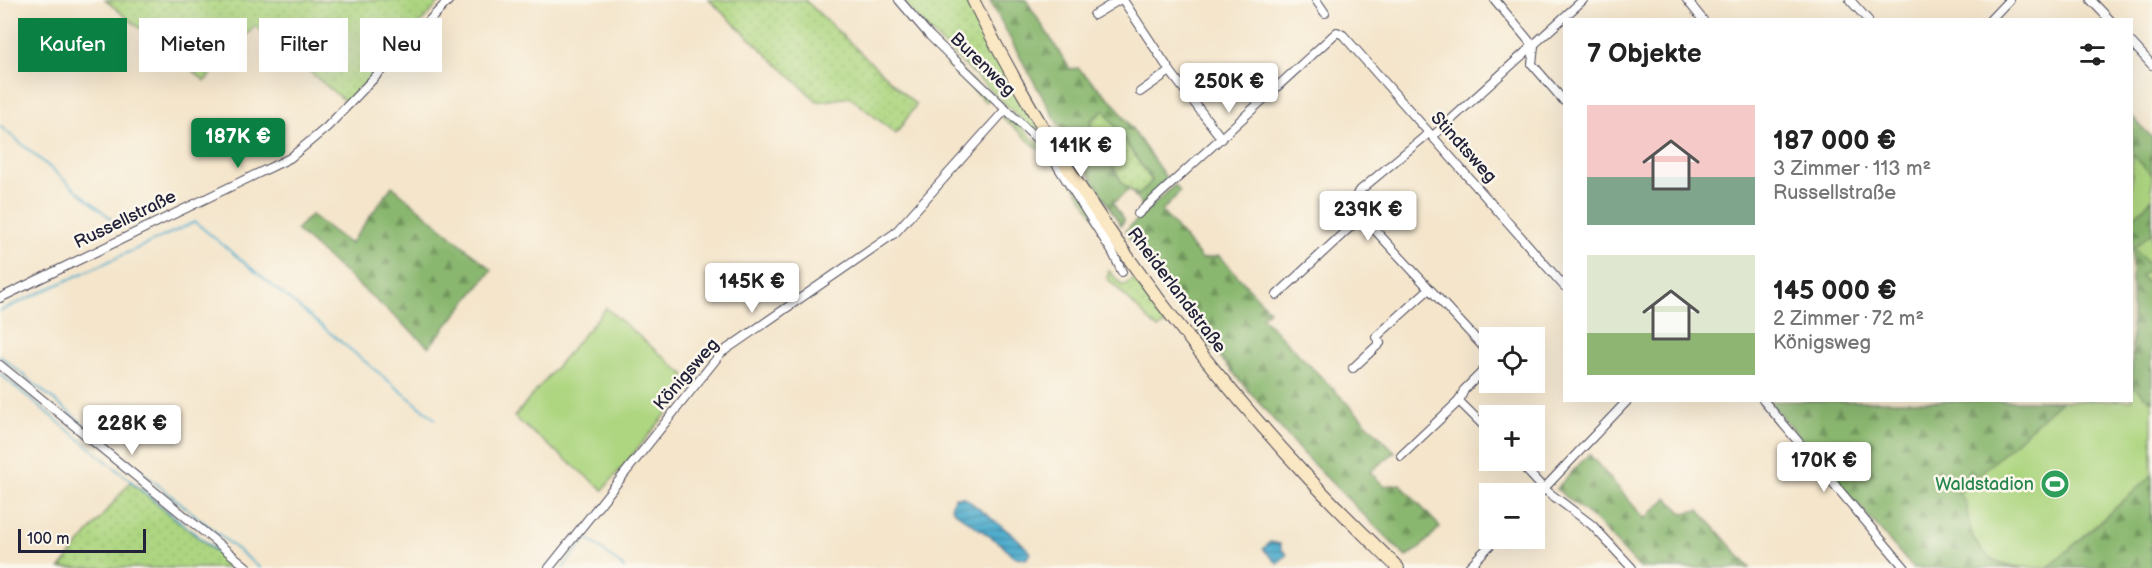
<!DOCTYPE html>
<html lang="de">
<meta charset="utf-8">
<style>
:root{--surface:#fff;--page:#f6f6f6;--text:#222;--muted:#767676;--accent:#0b8043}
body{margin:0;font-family:"Balsamiq Sans",sans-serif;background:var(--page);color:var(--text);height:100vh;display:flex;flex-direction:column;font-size:22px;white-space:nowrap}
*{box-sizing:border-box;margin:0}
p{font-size:20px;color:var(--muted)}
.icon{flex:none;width:33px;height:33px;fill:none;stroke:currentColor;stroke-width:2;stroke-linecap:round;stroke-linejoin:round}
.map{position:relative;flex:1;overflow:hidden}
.drawer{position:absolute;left:1563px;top:18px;width:570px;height:384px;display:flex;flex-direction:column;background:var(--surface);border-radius:0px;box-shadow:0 6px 24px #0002}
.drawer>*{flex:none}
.guide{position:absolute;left:18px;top:18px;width:570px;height:54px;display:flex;gap:12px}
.tools{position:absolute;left:1479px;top:327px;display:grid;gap:12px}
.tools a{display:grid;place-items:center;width:66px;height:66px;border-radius:0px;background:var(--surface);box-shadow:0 6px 24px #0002;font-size:30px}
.scale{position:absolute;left:18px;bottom:15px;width:128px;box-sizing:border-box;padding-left:6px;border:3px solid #22223b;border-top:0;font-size:16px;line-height:21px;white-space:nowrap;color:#22223b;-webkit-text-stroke:4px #fbf7ec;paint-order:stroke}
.price{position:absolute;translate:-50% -51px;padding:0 14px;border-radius:6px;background:#fff;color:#222;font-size:20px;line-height:39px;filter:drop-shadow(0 2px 3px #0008)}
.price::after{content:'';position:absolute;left:50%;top:36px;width:18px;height:14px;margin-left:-9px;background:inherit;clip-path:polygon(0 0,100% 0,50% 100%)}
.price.on{background:var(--accent);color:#fff}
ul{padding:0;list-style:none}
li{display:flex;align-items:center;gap:18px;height:150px;padding:0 24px}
li span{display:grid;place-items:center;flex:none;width:168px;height:120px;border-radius:0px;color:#555}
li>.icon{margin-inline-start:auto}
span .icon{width:72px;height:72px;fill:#fffc;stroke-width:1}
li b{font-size:26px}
h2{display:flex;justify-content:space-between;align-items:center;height:72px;padding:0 24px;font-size:26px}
.pill{padding:0 21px;border-radius:0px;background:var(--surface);box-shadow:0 6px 24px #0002;font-size:21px;line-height:54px}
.pill.on{background:var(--accent);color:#fff}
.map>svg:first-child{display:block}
.grass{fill:url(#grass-dots);stroke:#687c5e;stroke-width:1.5}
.forest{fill:url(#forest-firs);stroke:#566c55;stroke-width:1.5}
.garden{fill:#aed681;stroke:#687c5e;stroke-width:1.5}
.water{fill:url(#water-rules);stroke:#386784;stroke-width:1.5}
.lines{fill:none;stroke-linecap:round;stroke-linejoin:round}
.stream{stroke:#4daccc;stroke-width:2}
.street-casing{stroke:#423f51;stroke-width:10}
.secondary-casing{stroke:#423f51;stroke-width:14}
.street{stroke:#fff;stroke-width:8}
.secondary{stroke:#fae7c3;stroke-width:12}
.labels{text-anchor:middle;stroke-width:5;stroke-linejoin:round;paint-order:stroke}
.street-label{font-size:18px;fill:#22223b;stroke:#fbf7ec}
.leisure-label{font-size:18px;fill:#27864d;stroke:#fbf7ec;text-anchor:end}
</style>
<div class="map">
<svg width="2152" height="568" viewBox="0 0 2152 568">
<defs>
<pattern id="grass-dots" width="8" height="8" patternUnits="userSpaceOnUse" patternTransform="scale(1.5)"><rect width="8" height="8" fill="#aed681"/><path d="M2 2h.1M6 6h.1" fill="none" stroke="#95b770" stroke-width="1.8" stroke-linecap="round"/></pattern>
<pattern id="forest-firs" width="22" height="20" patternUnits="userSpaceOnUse" patternTransform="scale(1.5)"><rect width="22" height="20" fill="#8ab76f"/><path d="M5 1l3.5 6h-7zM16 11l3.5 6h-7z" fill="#70945c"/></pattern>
<pattern id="water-rules" width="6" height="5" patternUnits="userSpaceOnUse" patternTransform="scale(1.5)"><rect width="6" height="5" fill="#4daccc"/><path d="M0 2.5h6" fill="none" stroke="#408ca7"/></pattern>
</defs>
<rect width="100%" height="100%" fill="#fbf7ec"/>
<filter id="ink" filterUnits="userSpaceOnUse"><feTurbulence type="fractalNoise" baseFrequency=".0167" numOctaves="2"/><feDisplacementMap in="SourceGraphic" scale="12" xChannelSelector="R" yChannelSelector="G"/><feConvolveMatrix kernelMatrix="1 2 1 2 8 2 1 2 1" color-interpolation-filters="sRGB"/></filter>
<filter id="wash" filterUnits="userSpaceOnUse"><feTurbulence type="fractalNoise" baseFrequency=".008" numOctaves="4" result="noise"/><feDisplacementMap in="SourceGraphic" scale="24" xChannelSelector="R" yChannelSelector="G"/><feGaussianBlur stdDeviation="1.35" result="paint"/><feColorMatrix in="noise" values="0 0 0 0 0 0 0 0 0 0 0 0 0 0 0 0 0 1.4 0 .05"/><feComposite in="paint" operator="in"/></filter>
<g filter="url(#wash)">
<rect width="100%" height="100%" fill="#f4e5cb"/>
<g class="grass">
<path d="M105 0H442L347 103 255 26 205 81Z"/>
<path d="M709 0H805L916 105 896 134 850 97 818 102Z"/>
<path d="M902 0H969L1144 288 1121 257 1046 143 929 31Z"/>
<path d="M952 61 990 98 986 102 947 65Z"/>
<path d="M1104 110 1152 181 1139 195 1123 184 1091 130V121Z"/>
<path d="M1005 116 1010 117 1044 149 1042 152 1002 117Z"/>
<path d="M1109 271 1123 286 1134 279 1166 323 1158 329 1107 278Z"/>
<path d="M130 482 235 568H60Z"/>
</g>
<g class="forest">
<path d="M990 0H1026L1070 69 1078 68 1114 103 1169 182 1143 207 1132 192 1139 195 1152 181 1104 110 1091 120V130L1123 184 1130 189 1113 203 1124 221 1121 225C1074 152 1029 77 990 0Z"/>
<path d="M2132 116 2152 138V175L2132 154Z"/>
<path d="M1175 185 1180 192 1162 211 1202 259 1219 256 1269 310 1262 317 1395 452 1370 472 1384 486 1400 484 1440 527 1419 549 1406 557 1303 454 1219 356 1135 246 1125 231Z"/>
<path d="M392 186 492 270 429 347 296 230 311 215 350 244Z"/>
<path d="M2152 199V232L2135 248 2151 267 2141 276 2152 288V402L2132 386V219Z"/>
<path d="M1768 401H2061L1959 493C1970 505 1966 513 1970 528 1976 552 1997 567 2022 568H1913Z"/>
<path d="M1589 454 1645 519 1667 498 1683 513 1699 510 1750 568H1640L1593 518 1556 489Z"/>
<path d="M2152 475V568H2048Z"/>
</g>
<g class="garden">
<path d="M2132 154 2152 175V199L2132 219Z"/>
<path d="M2152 232V288L2141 276 2151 267 2134 248Z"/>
<path d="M606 308 693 382 603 490 514 417Z"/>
<path d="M2132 386 2152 402V475L2048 568C2014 568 1980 567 1970 527 1966 513 1970 505 1959 493L2061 401 2132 400Z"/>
</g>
<g class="water">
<path d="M955 497H964L1018 539 1031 553 1026 559 1012 556 1002 545 955 512 951 507Z"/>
<path d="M1270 542 1280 544 1282 550 1287 554 1278 564 1263 549Z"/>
</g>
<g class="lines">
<g class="stream">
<path d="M0 126 120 226"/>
<path d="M0 311 195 222 435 419"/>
<path d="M0 356 260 568"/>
<path d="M0 374 237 568"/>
<path d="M563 568 586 539 590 540 624 568"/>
</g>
</g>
</g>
<g filter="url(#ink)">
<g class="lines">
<g class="street-casing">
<g id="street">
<path d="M899 0 930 36 1046 148 1113 253 1122 272"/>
<path d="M1123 0 1170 71 1222 139"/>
<path d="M1316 0 1325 13"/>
<path d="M1495 0 1534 47 1532 64 1564 101"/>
<path d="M1687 0 1703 20"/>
<path d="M1850 0 1868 20"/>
<path d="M2091 0 2110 20"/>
<path d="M1094 15 1119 0"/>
<path d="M1990 20 2009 0"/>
<path d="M2132 43 2152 65"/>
<path d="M1140 92 1170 71"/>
<path d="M1429 133 1358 192 1354 203 1362 216 1489 353 1490 361"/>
<path d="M1433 136 1583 0"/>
<path d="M1138 214 1337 32 1343 35 1564 286"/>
<path d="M1277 295 1362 216"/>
<path d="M0 298 290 158 327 127 449 0"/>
<path d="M1490 364 1464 390 1459 401 1490 432"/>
<path d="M0 365 248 568"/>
<path d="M1353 368 1380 343 1376 337 1429 289"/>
<path d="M1763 400 1905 568"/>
<path d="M1401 456 1459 401"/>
<path d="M1517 460 1544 489 1592 525 1632 568"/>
<path d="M1534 499 1628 400"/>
<path d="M549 568 721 353 895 233 1006 109"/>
<path d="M1468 568 1497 538"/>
</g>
</g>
<g class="secondary-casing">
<path id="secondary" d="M973 0C1059 174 1174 332 1305 474 1335 507 1367 537 1398 568"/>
</g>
<use href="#street" class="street"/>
<use href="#secondary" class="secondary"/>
</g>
</g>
<defs>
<g id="stadium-disc" transform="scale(1.5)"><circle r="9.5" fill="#2e9e5b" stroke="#fbf7ec"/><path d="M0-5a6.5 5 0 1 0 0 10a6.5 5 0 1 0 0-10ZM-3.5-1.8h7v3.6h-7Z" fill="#fff"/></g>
</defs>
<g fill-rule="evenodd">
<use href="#stadium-disc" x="2055" y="484"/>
</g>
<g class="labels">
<g class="street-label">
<text transform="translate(983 64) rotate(44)" y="6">Burenweg</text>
<text transform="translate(1464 147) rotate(48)" y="6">Stindtsweg</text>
<text transform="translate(125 219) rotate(-26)" y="6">Russellstraße</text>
<text transform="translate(1177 290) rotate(53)" y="6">Rheiderlandstraße</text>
<text transform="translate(686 374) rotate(-49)" y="6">Königsweg</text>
</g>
<g class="leisure-label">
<text x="2034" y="490">Waldstadion</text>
</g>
</g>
</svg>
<div class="tools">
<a><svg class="icon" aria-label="locate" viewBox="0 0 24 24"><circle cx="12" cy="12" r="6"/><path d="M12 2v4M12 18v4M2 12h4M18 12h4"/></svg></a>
<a>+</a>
<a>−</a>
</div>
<div class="scale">100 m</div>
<b class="price" style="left:1229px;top:114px">250K €</b>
<b class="price on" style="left:238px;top:169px">187K €</b>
<b class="price" style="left:1081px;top:178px">141K €</b>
<b class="price" style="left:1368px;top:242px">239K €</b>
<b class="price" style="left:752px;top:314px">145K €</b>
<b class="price" style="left:132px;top:456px">228K €</b>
<b class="price" style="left:1824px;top:493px">170K €</b>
<div class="guide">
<a class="pill on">Kaufen</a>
<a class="pill">Mieten</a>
<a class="pill">Filter</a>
<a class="pill">Neu</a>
</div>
<section class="drawer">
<h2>7 Objekte<svg class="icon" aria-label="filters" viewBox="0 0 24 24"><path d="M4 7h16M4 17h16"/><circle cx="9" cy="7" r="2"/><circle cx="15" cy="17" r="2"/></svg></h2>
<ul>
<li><span style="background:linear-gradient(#f6c9c9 60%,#7fa58c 0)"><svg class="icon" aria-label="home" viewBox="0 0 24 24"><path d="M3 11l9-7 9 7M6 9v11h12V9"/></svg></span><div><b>187 000 €</b><p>3 Zimmer · 113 m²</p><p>Russellstraße</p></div></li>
<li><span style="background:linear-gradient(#dfe7d0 65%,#8fb573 0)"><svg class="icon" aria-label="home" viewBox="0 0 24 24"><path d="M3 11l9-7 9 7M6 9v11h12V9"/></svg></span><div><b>145 000 €</b><p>2 Zimmer · 72 m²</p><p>Königsweg</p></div></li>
</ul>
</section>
</div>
